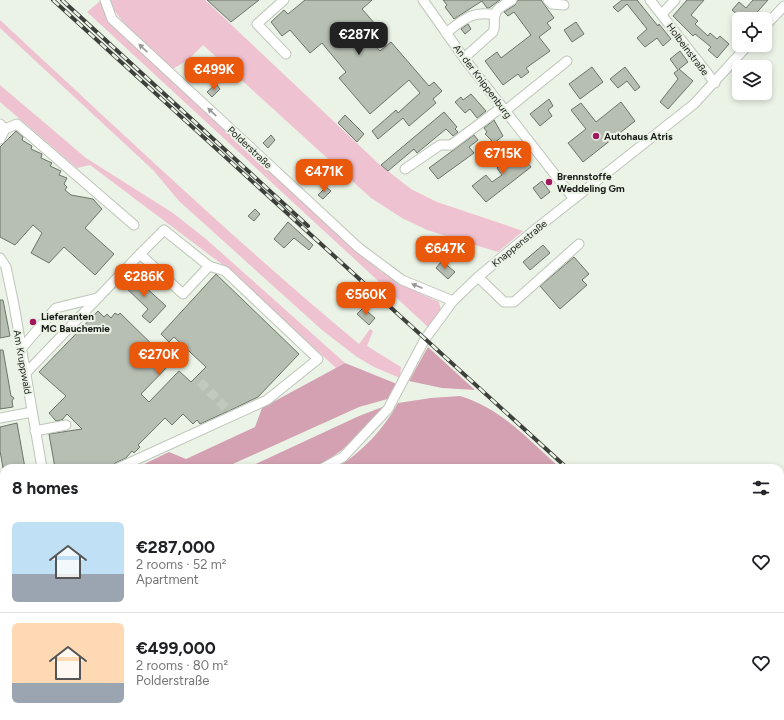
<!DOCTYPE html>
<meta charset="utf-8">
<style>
:root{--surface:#fff;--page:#f6f6f6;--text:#202124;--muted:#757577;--line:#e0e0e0;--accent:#ea580c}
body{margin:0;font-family:Figtree,sans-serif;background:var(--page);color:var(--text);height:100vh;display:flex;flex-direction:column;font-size:15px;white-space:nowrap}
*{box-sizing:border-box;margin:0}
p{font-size:13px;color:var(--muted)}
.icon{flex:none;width:22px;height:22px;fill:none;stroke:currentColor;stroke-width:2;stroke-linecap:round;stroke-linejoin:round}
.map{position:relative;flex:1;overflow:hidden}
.details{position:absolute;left:0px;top:464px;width:784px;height:256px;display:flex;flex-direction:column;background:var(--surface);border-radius:12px 12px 0 0;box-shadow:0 2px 6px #0003}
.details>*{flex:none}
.controls{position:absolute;left:732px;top:12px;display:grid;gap:8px}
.controls a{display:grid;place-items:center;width:40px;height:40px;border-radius:6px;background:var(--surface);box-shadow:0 2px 6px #0003;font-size:20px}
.price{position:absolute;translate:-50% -34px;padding:0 9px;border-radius:8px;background:var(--accent);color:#fff;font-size:13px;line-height:26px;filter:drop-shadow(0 1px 2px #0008)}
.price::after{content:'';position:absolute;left:50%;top:24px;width:12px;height:9px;margin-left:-6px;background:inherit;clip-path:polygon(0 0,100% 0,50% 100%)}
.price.current{background:#222;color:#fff}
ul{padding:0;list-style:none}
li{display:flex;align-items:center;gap:12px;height:100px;padding:0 12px}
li+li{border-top:1px solid var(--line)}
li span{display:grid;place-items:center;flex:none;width:112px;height:80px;border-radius:6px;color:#555}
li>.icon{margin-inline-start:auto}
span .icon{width:48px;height:48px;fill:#fffc;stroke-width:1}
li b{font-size:17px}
h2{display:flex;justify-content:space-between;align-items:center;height:48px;padding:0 12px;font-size:17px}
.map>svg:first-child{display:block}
.green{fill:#efc2d1}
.forest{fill:#d3a1b2}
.building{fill:#b7beb2;stroke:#6d7469}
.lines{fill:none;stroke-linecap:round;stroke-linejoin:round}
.minor-tunnel{stroke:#c1c8bd;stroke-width:9;stroke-dasharray:9 4.5;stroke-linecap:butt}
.minor-casing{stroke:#bec5ba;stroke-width:11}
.minor{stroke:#fff;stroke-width:9}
.rail-casing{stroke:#3d403b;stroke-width:4}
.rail{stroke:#ebf3e6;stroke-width:2.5;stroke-dasharray:8;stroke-linecap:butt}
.oneway{fill:#989897}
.poi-dot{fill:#a3175e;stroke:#ebf3e6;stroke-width:1.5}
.labels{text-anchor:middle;stroke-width:4;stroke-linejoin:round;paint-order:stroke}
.street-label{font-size:10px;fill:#191b17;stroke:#ebf3e6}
.poi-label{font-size:10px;font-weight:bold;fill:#191b17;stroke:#ebf3e6;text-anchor:start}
</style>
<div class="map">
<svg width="784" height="720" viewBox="0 0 784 720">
<rect width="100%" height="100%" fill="#ebf3e6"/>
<g class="green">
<path d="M109 0H205L380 165 411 189 437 202 523 231 498 252 427 230 402 218 371 198 203 45 189 59 173 69C151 48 122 28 109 0Z"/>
<path d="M100 1 110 23 380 271 404 286 439 302 441 310 428 327 87 12Z"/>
<path d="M0 20C119 130 235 241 359 344L370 329 373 331 367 346 401 367 400 378 374 367 357 357 322 330 179 201 153 170 0 28Z"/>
<path d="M0 85 86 158 173 213 206 239 345 363 336 368 227 268 90 165 77 168 0 102Z"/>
<path d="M4 563V591L0 594V566Z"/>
</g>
<g class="forest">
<path d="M428 347 475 390 442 388 409 381Z"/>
<path d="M345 363 397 384 391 398 359 407 224 468H136L169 452 186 459 255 427 262 408Z"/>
<path d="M460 396C501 408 529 440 560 468H336C362 452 383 430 398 403L431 398Z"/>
<path d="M385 406C364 429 340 459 309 468 298 471 261 468 247 468L359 416Z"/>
<path d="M780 669 784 672V720H437L436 716H780Z"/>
</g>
<g class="building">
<path d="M207 0H259L231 22Z"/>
<path d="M305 0H372L362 9 383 33 372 42 380 51 391 42 429 86 434 82 442 91 433 99 436 103 409 126 403 118 378 139 372 131 396 110 398 113 420 93 409 80 370 114 339 78 346 72 322 43 310 53 290 30 282 36 271 22 284 10 288 14Z"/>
<path d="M443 0H500L489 8H487L482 1 454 19 445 7 447 5Z"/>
<path d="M518 0H541L554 18 547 23 551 28 539 37 550 51 526 68 529 72 521 78 518 74 503 85 485 61 497 52 501 58 531 35 514 12 508 16 504 12 515 5Z"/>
<path d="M622 0H637L658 26 659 24 671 39 663 46 657 38 645 47 637 38 647 29 627 4 618 12 613 7Z"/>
<path d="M687 0H704L691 15 698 21 695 24 708 36 710 33 717 39 720 36 729 44 717 58 708 50 711 47 695 34 693 36 673 16Z"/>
<path d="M753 0H768L751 19H736L739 16 732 10 739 2 746 8Z"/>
<path d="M576 22 584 34 572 42 564 30Z"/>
<path d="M468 24 471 29 465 34 461 29Z"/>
<path d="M680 51 688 62 679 69 693 81 668 109 660 102 678 79 674 73 678 70 670 59Z"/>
<path d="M592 67 603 82 580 99 569 84Z"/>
<path d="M625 67 640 87 635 91 627 81 618 88 610 79Z"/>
<path d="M216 84 220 89 212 97 207 92Z"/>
<path d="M471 94 486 111 477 118 470 109 465 113 455 102 461 97 463 100Z"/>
<path d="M549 99 553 106 548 110 552 116 540 126 530 114Z"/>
<path d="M621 102 635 121 583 162 568 143 586 129 571 110 581 103 596 122Z"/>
<path d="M444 112 457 127 455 129 458 132 453 136 446 129 417 153 414 149 388 171 381 165Z"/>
<path d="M345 115 364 134 357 142 338 123Z"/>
<path d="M494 120 503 136 494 143 485 134 487 132 484 128Z"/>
<path d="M16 131 23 137 22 140 32 146 31 149 42 154 41 158 52 163 50 166 61 171 59 175 67 178 64 184 67 187 65 190 71 195 93 199 102 209 85 228 114 254 95 275 64 247 49 263 31 253 42 233 33 225 15 245 0 237V147Z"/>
<path d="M271 135 275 140 268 148 263 143Z"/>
<path d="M474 135 478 140 469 147 474 153 438 179 429 168Z"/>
<path d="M513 145 531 167 486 202 472 186 486 175 492 182 502 175 497 168 506 160 502 154Z"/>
<path d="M542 181 550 192 541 199 533 188Z"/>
<path d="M326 187 331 191 323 199 318 195Z"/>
<path d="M255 209 260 214 254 221 248 216Z"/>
<path d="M288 222 313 245 309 250 294 238 284 248 274 239Z"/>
<path d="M543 245 550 253 530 270 523 262Z"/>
<path d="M574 257 589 274 582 280 587 285 560 309 540 286Z"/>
<path d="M442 261 455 272 448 279 436 268Z"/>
<path d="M130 273 166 306 150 323 142 316 148 309 121 283Z"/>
<path d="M216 274 299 354 258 397 235 408 200 424 197 420 193 424 183 414 172 425 165 418 138 445 140 447 134 453 132 451 126 458 115 463 112 468H55L49 434 82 429 67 414 62 420 56 421 49 413 66 396 39 372 98 311 104 317 107 314 111 318 115 313 118 315 120 313 171 363 141 394 149 402 179 371 191 382 206 367 174 337 169 342 161 334Z"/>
<path d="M0 300H3L10 336 0 338Z"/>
<path d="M363 308 375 318 369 325 357 314Z"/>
<path d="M0 350H3L11 396 14 398 12 401 13 407 0 409Z"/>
<path d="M17 423 25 468H3L0 451V427Z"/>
</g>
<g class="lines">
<path class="minor-tunnel" d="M200 382 229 411"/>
<g class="minor-casing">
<g id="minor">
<path d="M105 0 112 19 359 248 402 280 453 301"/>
<path d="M284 0 257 24 286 54"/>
<path d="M423 0 464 58 574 199"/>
<path d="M548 0 552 4 564 5"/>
<path d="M650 0 715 83"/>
<path d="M662 14 675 0"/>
<path d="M765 26 784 6"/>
<path d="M446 33C463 20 472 10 495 15"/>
<path d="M464 58 493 32C496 26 493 21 495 15 496 8 506 4 512 0"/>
<path d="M505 111 567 61"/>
<path d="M0 124 5 129 17 124 134 225"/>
<path d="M0 139 5 129"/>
<path d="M405 169 440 145H451L502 107"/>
<path d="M140 254 164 230 209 266"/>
<path d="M0 258 6 267 14 305 42 468"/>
<path d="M478 277 504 302H514L579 244"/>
<path d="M21 349 56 308 97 298"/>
<path d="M25 374 140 254 183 294 209 266 225 271 318 359 267 400 118 468"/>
<path d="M0 418 32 412"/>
<path d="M35 431 66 425"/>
<path d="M323 468 343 457 388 409 425 339 453 301 478 277 537 228 694 104 748 45"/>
<path d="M0 505 4 504"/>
<path d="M0 556 4 553"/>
<path d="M0 656 4 653"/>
<path d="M48 720 51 716"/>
<path d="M206 720 209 716"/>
<path d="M362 720 363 716"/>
</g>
</g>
<use href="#minor" class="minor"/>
<g class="rail-casing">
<g id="rail">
<path d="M53 0 567 468"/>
<path d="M62 0 308 226"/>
<path d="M780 658 784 662"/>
</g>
</g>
<use href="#rail" class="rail"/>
</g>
<defs><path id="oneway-solid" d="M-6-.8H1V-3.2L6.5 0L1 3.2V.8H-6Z"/></defs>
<g class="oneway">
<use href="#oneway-solid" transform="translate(143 48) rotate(-137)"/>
<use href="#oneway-solid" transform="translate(212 112) rotate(-137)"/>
<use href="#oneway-solid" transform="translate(417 286) rotate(-157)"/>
</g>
<g class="poi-dot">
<circle cx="596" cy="136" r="4"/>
<circle cx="549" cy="182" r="4"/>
<circle cx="33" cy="322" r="4"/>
</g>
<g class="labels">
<g class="street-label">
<text transform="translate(688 49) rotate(53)" y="4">Holbeinstraße</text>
<text transform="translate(483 81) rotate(53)" y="4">An der Knippenburg</text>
<text transform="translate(250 147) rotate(43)" y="4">Polderstraße</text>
<text transform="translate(519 243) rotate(-39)" y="4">Knappenstraße</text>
<text transform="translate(23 362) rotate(80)" y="4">Am Kruppwald</text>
</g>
<g class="poi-label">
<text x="604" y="140">Autohaus Atris</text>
<text x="557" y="180">Brennstoffe<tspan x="557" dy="12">Weddeling Gm</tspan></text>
<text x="41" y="320">Lieferanten<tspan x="41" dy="12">MC Bauchemie</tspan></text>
</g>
</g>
</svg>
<div class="controls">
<a><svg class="icon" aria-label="locate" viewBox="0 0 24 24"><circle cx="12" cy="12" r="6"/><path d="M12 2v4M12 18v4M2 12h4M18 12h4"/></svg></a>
<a><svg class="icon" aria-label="layers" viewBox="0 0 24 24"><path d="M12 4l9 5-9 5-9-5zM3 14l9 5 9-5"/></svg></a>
</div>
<b class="price current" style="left:359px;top:56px">€287K</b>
<b class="price" style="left:214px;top:91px">€499K</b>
<b class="price" style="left:503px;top:175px">€715K</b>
<b class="price" style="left:324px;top:193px">€471K</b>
<b class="price" style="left:445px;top:270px">€647K</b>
<b class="price" style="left:144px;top:298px">€286K</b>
<b class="price" style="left:366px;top:316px">€560K</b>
<b class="price" style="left:159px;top:376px">€270K</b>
<section class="details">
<h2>8 homes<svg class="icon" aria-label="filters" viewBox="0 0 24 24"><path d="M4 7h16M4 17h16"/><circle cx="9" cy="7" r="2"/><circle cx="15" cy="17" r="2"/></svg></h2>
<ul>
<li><span style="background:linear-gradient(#bfe0f5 65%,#9aa5b1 0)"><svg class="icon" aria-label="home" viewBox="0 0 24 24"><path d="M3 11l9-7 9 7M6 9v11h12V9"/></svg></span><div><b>€287,000</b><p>2 rooms · 52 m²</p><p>Apartment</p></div><svg class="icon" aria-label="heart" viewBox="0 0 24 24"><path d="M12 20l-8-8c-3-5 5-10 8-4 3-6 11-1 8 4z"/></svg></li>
<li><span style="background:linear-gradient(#ffd9b3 75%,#9aa5b1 0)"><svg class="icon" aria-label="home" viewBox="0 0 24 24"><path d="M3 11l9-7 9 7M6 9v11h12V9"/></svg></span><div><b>€499,000</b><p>2 rooms · 80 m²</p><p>Polderstraße</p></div><svg class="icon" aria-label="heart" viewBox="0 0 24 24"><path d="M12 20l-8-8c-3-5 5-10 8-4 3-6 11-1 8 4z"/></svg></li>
</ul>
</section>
</div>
